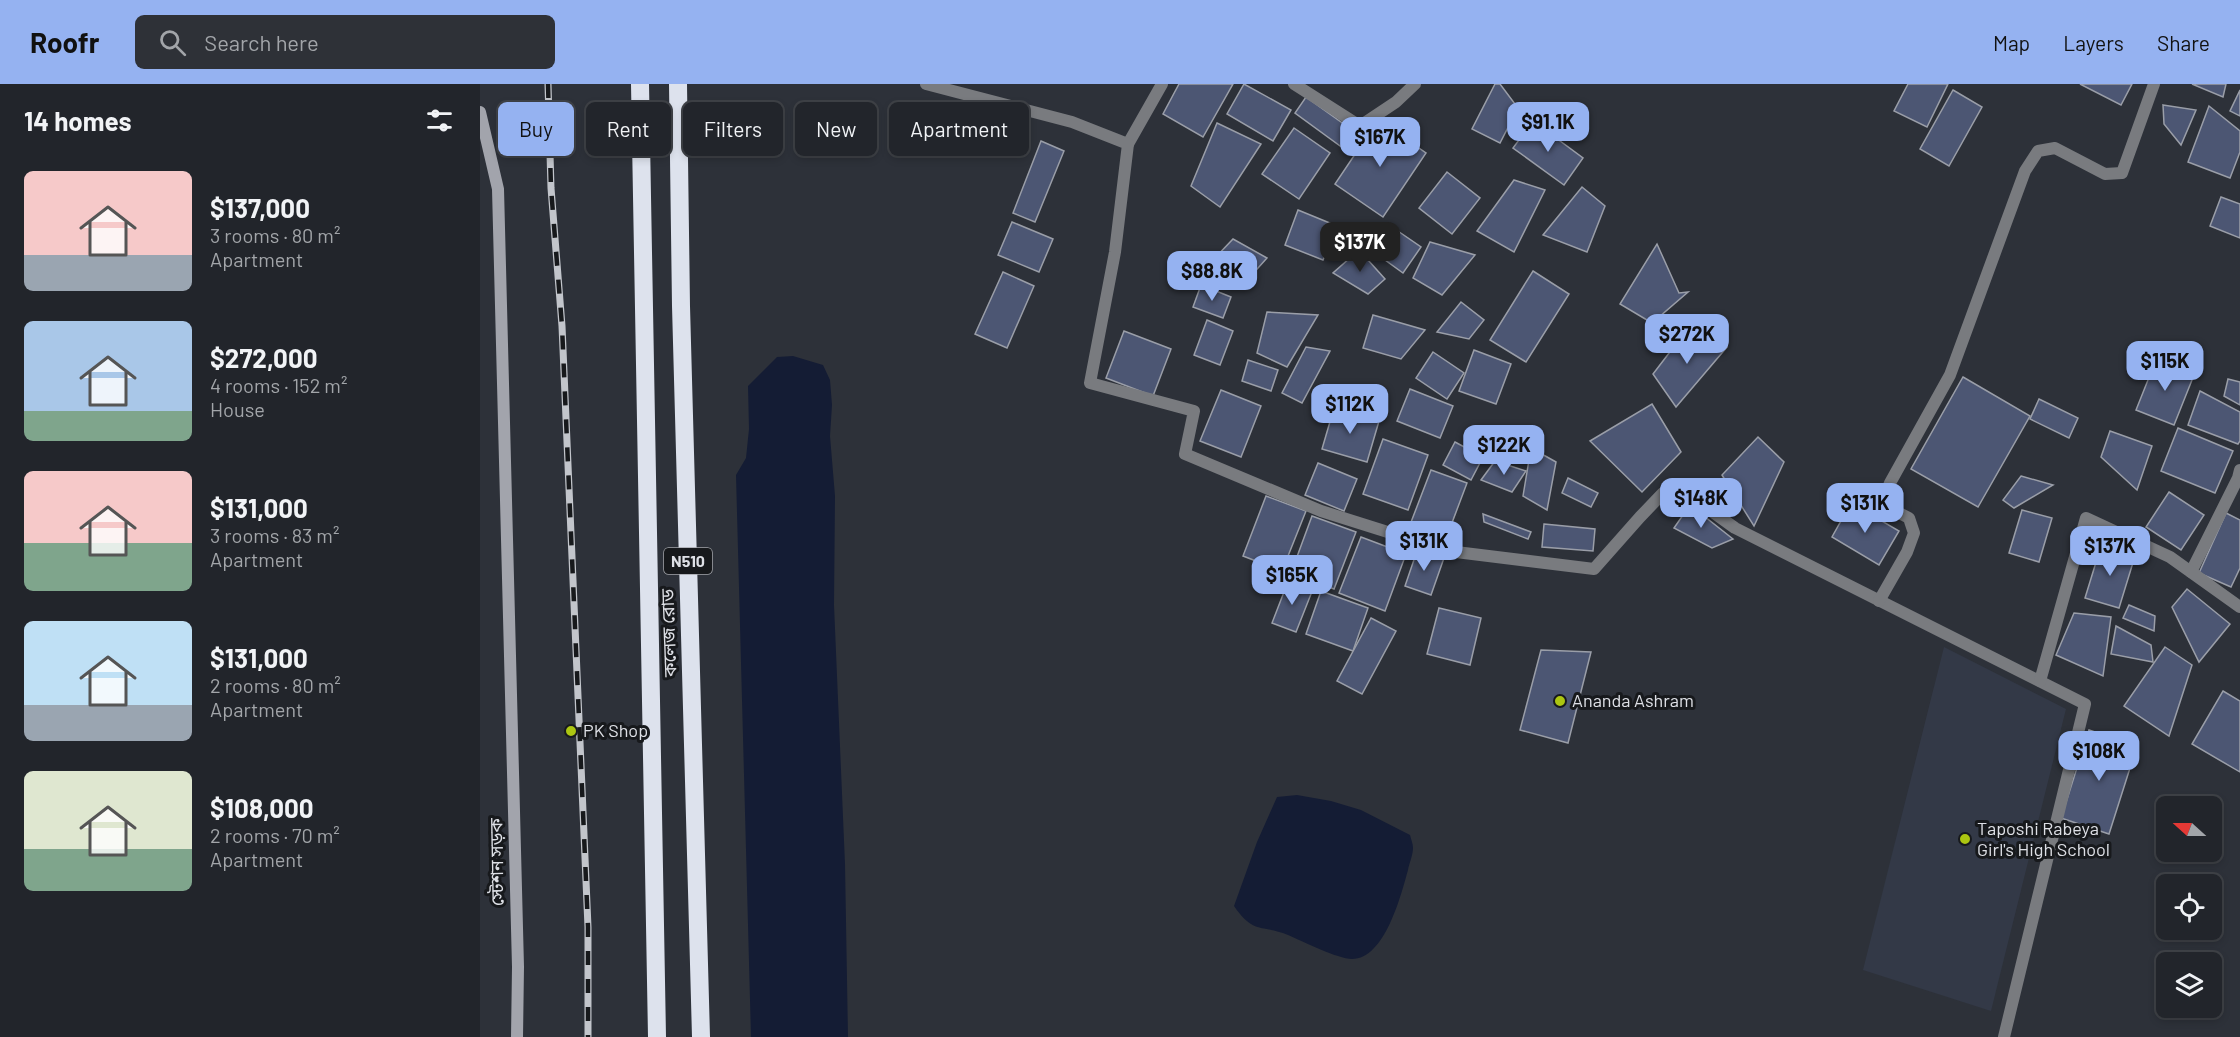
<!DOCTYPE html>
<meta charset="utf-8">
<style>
:root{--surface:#22252b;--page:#2e3137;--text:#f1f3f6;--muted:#a2a5a9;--line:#3f4247;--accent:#95b2f1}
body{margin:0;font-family:Barlow,"Noto Sans Bengali",sans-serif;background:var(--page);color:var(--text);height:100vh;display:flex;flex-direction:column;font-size:22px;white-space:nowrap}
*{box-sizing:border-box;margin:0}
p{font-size:20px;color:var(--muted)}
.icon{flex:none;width:33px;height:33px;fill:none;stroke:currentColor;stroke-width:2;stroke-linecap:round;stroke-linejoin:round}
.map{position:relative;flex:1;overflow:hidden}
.side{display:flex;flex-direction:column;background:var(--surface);width:480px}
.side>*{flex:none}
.guide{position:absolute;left:18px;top:18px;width:570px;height:54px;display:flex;gap:12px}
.needle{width:39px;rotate:291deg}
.fabs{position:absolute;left:1676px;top:712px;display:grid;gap:12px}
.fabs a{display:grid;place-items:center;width:66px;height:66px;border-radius:9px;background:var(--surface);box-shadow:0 3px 9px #0003,0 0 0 2px var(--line);font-size:30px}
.price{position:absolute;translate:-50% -51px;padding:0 14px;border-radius:12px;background:var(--accent);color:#111;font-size:20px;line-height:39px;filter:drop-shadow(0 2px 3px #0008)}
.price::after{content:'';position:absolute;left:50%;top:36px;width:18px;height:14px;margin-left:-9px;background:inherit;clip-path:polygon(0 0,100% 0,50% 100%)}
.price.selected{background:#222;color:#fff}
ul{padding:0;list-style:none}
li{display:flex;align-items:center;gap:18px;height:150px;padding:0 24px}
li span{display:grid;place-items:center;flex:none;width:168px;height:120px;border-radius:9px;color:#555}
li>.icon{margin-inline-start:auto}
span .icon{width:72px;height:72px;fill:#fffc;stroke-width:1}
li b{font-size:26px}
h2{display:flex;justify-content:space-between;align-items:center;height:72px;padding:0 24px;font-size:26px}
.chip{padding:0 21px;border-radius:9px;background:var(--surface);box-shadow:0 3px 9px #0003,0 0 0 2px var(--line);font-size:21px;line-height:54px}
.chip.selected{background:var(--accent);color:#111}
header{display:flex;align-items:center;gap:36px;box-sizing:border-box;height:84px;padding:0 30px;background:var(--accent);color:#111}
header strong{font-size:28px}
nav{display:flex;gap:33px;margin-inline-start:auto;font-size:21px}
.search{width:420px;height:54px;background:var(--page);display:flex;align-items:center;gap:15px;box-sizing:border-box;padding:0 21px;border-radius:9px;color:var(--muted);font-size:22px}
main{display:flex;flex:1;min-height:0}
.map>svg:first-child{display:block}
.built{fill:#333947}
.water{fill:#141c34}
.building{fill:#4c5673;stroke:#9a9ea8;stroke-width:1.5}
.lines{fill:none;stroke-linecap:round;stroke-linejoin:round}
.lane{stroke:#797b7f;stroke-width:12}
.street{stroke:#797b7f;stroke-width:12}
.secondary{stroke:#a2a4ac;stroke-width:12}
.highway{stroke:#dde2ed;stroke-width:18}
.rail-casing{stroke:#c2c5cb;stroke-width:7}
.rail{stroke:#17191c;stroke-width:4.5;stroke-dasharray:14;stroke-linecap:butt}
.poi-dot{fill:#acc611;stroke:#17191c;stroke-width:2}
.labels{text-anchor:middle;stroke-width:6;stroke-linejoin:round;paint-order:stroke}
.shield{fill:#17191c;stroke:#a2a4a9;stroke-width:1.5}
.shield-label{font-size:16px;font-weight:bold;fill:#dee0e6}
.street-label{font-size:18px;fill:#dee0e6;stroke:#17191c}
.poi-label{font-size:18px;fill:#dee0e6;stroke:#17191c;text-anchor:start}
</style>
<header>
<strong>Roofr</strong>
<div class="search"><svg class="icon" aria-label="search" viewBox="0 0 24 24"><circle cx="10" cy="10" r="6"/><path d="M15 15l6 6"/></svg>Search here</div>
<nav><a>Map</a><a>Layers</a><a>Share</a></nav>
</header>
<main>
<section class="side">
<h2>14 homes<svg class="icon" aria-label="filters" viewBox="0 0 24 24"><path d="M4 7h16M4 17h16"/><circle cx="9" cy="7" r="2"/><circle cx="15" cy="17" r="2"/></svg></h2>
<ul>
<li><span style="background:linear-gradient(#f6c9c9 70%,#9aa5b1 0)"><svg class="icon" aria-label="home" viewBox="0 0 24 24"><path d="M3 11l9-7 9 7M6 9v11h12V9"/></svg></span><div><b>$137,000</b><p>3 rooms · 80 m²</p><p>Apartment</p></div></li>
<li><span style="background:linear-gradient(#a9c7e8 75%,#7fa58c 0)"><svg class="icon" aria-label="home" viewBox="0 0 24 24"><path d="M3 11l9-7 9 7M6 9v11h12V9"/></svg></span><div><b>$272,000</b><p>4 rooms · 152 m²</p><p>House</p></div></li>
<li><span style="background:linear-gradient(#f6c9c9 60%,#7fa58c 0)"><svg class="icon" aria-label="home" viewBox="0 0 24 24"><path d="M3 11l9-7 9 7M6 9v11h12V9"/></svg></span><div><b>$131,000</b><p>3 rooms · 83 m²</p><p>Apartment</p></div></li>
<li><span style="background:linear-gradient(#bfe0f5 70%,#9aa5b1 0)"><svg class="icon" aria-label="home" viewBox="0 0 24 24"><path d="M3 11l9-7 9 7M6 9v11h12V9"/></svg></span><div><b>$131,000</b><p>2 rooms · 80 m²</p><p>Apartment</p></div></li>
<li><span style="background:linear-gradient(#dfe7d0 65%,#7fa58c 0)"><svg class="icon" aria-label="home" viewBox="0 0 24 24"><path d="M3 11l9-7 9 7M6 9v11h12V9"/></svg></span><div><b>$108,000</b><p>2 rooms · 70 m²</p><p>Apartment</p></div></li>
</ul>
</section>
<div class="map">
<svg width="1760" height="953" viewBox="0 0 1760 953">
<rect width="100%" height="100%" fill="#2d3139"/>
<path class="built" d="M1464 563 1586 625 1511 927 1383 886Z"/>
<g class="water">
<path d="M313 272 343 281 350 296 352 321 350 352 355 412 354 521 365 780 368 953H271L256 391 266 374 269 345 268 302 297 273Z"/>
<path d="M817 711 851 717 881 726 930 751C931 755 933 760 933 764 933 771 929 780 928 786 921 811 905 875 872 875 858 875 822 857 808 851 781 840 774 851 754 822L777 758 797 713Z"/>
</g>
<g class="building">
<path d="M699 0H753L723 53 683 30Z"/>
<path d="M764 0 811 26 793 57 747 30Z"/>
<path d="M1015 0H1020L1038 24 1020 59 992 45Z"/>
<path d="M1428 0H1468L1447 43 1414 27Z"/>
<path d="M1600 0H1652L1641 21Z"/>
<path d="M1712 0H1746L1743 13Z"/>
<path d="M1473 6 1502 23 1469 82 1440 65Z"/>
<path d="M1760 6V32L1750 27Z"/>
<path d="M826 13 879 51 867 67 815 29Z"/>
<path d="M1683 21 1716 26 1701 61 1684 40Z"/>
<path d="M1729 22 1760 47V68L1750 94 1708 78Z"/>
<path d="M898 36 946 69 903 133 855 100Z"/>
<path d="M1053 37 1103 74 1084 101 1033 64Z"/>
<path d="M737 39 781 60 740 123 711 102Z"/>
<path d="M814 44 850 69 819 115 782 90Z"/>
<path d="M561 57 584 67 555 138 533 129Z"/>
<path d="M967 88 1000 114 972 150 939 124Z"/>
<path d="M1034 96 1065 106 1034 168 997 147Z"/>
<path d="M1102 103 1125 122 1107 168 1063 151Z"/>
<path d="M1741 113 1760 120V154L1730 142Z"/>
<path d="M818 126 857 142 843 176 805 161Z"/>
<path d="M532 138 573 155 559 188 518 171Z"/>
<path d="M912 143 941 163 923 189 894 168Z"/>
<path d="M753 155 787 174 769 194 733 176Z"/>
<path d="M950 158 995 171 962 211 933 194Z"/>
<path d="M1177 160 1199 209 1208 208 1172 239 1140 220Z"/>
<path d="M879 166 905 195 888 210 853 189Z"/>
<path d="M1053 187 1089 210 1046 278 1010 256Z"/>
<path d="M523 188 554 202 527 264 495 250Z"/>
<path d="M721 201 751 213 743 234 713 223Z"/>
<path d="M981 218 1004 236 989 255 957 248Z"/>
<path d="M787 228 838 231 807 283 777 269Z"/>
<path d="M893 231 945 246 921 275 883 264Z"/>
<path d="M727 236 753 247 740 281 714 271Z"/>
<path d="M644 247 691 265 673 312 626 294Z"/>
<path d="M1206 247 1247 263 1196 323 1173 290Z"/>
<path d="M826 263 850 267 822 319 802 309Z"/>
<path d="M994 266 1031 280 1016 320 979 307Z"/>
<path d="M953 268 984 289 967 315 936 294Z"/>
<path d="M768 276 798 286 791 307 762 297Z"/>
<path d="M1676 276 1714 291 1694 341 1656 326Z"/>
<path d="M1483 293 1550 332 1498 423 1431 385Z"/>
<path d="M1748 295 1760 298V321L1744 312Z"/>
<path d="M930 305 973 322 960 354 917 337Z"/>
<path d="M741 306 781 322 761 373 720 357Z"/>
<path d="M1720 307 1760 328V357L1758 360 1708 341Z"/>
<path d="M1559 315 1598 334 1589 354 1550 335Z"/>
<path d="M1172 320 1201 368 1162 408 1110 357Z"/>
<path d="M854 324 899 337 887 378 842 365Z"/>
<path d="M1698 344 1753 367 1735 409 1681 387Z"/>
<path d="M1630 347 1672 362 1657 406 1621 373Z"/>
<path d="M1278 353 1304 378 1274 442 1242 391Z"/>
<path d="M903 355 948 371 928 426 883 410Z"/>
<path d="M975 358 1003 373 991 396 963 381Z"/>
<path d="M1051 364 1076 378 1067 426 1043 412Z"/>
<path d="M1015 377 1046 387 1032 408 1001 396Z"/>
<path d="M838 379 877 395 864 427 825 411Z"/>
<path d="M951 386 987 399 964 460 928 446Z"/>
<path d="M1541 392 1573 401 1534 424 1523 416Z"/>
<path d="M1088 394 1118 409 1111 423 1082 409Z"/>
<path d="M1689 408 1724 431 1701 466 1666 443Z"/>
<path d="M786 412 826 427 802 487 763 472Z"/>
<path d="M1371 419 1419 447 1399 481 1352 453Z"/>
<path d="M1210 421 1253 455 1232 464 1194 444Z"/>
<path d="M1542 426 1572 434 1559 478 1529 469Z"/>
<path d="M1746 429 1760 436V484L1751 503 1719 489Z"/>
<path d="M1003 430 1051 448 1048 455 1004 438Z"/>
<path d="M832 432 876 448 854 505 811 489Z"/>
<path d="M1064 440 1115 445 1113 467 1062 463Z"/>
<path d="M881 453 926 470 905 527 859 509Z"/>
<path d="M1621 462 1655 472 1639 524 1605 514Z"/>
<path d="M938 464 964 474 951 511 925 502Z"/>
<path d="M809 495 833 505 816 548 792 539Z"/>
<path d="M1707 505 1750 540 1719 578 1692 523Z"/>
<path d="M841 507 888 524 873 567 826 550Z"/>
<path d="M1649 521 1675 532 1674 547 1643 534Z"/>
<path d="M959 524 1001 534 990 581 947 570Z"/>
<path d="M1594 529 1631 533 1623 592 1576 571Z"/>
<path d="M891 534 916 547 882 610 857 597Z"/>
<path d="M1636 542 1671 561 1673 578 1631 570Z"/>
<path d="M1685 563 1712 581 1689 652 1644 622Z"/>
<path d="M1061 566 1111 568 1088 659 1040 646Z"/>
<path d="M1743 607 1760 617V688L1712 660Z"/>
<path d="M1609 646 1657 662 1629 750 1581 734Z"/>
</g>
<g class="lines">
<g class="lane">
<path d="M814 0 880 42 916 18 935 0"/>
<path d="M648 60 682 0"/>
</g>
<g class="street">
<path d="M446 0 592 38 648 60 635 168 610 299 714 327 705 370 841 427 968 467 1114 485 1160 433 1183 409 1209 411 1255 444 1605 620 1524 953"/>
<path d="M1711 488 1758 394 1760 386"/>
<path d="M1399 517 1427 468 1434 449 1429 434 1411 425 1405 411 1410 399 1470 291 1545 87 1558 67 1575 64 1625 90 1642 89 1674 0"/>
<path d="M1560 597 1606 434 1690 473 1760 523"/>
</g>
<path class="secondary" d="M0 28 18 105 38 883 37 953"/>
<g class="highway">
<path d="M160 0 177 953"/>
<path d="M198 0 201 222 221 953"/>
</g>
<g class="rail-casing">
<path id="rail" d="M68 0 71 104 82 242 108 843V953"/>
</g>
<use href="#rail" class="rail"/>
</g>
<g class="poi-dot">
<circle cx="1080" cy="617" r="6"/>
<circle cx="91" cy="647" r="6"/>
<circle cx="1485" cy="755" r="6"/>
</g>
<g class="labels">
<rect class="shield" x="184" y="464" width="48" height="26" rx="4.5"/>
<g class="shield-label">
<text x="208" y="483">N510</text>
</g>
<g class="street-label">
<text transform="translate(189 549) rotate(-92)" y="6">কলেজ রোড</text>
<text transform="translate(17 778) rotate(-91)" y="6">স্টেশন সড়ক</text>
</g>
<g class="poi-label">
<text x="1092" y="623">Ananda Ashram</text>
<text x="103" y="653">PK Shop</text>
<text x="1497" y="751">Taposhi Rabeya<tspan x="1497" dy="21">Girl's High School</tspan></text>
</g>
</g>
</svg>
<div class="fabs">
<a><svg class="needle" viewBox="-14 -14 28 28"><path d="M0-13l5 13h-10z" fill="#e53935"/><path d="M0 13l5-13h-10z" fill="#a2a5a9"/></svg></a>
<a><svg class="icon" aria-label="locate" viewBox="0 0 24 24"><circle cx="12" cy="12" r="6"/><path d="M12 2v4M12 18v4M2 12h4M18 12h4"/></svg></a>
<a><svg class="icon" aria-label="layers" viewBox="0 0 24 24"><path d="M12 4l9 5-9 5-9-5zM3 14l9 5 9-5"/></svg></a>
</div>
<b class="price" style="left:1068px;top:69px">$91.1K</b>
<b class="price" style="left:900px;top:84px">$167K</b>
<b class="price selected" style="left:880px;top:189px">$137K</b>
<b class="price" style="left:732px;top:218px">$88.8K</b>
<b class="price" style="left:1207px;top:281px">$272K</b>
<b class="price" style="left:1685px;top:308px">$115K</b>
<b class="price" style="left:870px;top:351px">$112K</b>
<b class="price" style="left:1024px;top:392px">$122K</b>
<b class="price" style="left:1221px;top:445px">$148K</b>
<b class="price" style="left:1385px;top:450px">$131K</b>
<b class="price" style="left:944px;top:488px">$131K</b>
<b class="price" style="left:1630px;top:493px">$137K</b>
<b class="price" style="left:812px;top:522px">$165K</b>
<b class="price" style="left:1619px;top:698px">$108K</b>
<div class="guide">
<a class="chip selected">Buy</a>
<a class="chip">Rent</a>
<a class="chip">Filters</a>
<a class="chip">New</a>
<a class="chip">Apartment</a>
</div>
</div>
</main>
